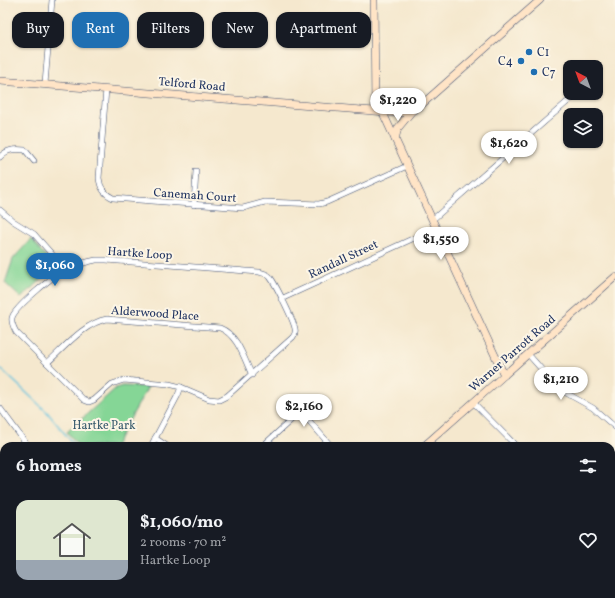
<!DOCTYPE html>
<meta charset="utf-8">
<style>
:root{--surface:#171b24;--page:#20242c;--text:#f1f3f6;--muted:#9ea1a6;--line:#363941;--accent:#1f6fb2}
body{margin:0;font-family:Vollkorn,serif;background:var(--page);color:var(--text);height:100vh;display:flex;flex-direction:column;font-size:15px;white-space:nowrap}
*{box-sizing:border-box;margin:0}
p{font-size:13px;color:var(--muted)}
.icon{flex:none;width:22px;height:22px;fill:none;stroke:currentColor;stroke-width:2;stroke-linecap:round;stroke-linejoin:round}
.map{position:relative;flex:1;overflow:hidden}
.drawer{position:absolute;left:0px;top:442px;width:615px;height:156px;display:flex;flex-direction:column;background:var(--surface);border-radius:12px 12px 0 0;box-shadow:0 1px 3px #0004}
.drawer>*{flex:none}
.hud{position:absolute;left:12px;top:12px;width:400px;height:36px;display:flex;gap:8px}
.needle{width:26px;rotate:319deg}
.tools{position:absolute;left:563px;top:60px;display:grid;gap:8px}
.tools a{display:grid;place-items:center;width:40px;height:40px;border-radius:8px;background:var(--surface);box-shadow:0 1px 3px #0004;font-size:20px}
.price{position:absolute;translate:-50% -34px;padding:0 9px;border-radius:14px;background:#fff;color:#222;font-size:13px;line-height:26px;filter:drop-shadow(0 1px 2px #0008)}
.price::after{content:'';position:absolute;left:50%;top:24px;width:12px;height:9px;margin-left:-6px;background:inherit;clip-path:polygon(0 0,100% 0,50% 100%)}
.price.selected{background:var(--accent);color:#fff}
ul{padding:0;list-style:none}
li{display:flex;align-items:center;gap:12px;height:100px;padding:0 16px}
li+li{border-top:1px solid var(--line)}
li span{display:grid;place-items:center;flex:none;width:112px;height:80px;border-radius:12px;color:#555}
li>.icon{margin-inline-start:auto}
span .icon{width:48px;height:48px;fill:#fffc;stroke-width:1}
li b{font-size:17px}
h2{display:flex;justify-content:space-between;align-items:center;height:48px;padding:0 16px;font-size:17px}
.chip{padding:0 14px;border-radius:12px;background:var(--surface);box-shadow:0 1px 3px #0004;font-size:14px;line-height:36px}
.chip.selected{background:var(--accent);color:#fff}
.map>svg:first-child{display:block}
.green{fill:#85d696;stroke:#50827a}
.lines{fill:none;stroke-linecap:round;stroke-linejoin:round}
.stream{stroke:#61c3df;stroke-width:1.5}
.street-casing{stroke:#3c4b6f;stroke-width:6}
.secondary-casing{stroke:#3c4b6f;stroke-width:8}
.street{stroke:#fff;stroke-width:5}
.secondary{stroke:#ffe4c6;stroke-width:7}
.poi-dot{fill:#1f6fb2;stroke:#fcf5e5;stroke-width:1.5}
.labels{text-anchor:middle;stroke-width:4;stroke-linejoin:round;paint-order:stroke}
.poi-label{font-size:12px;fill:#1b2f5e;stroke:#fcf5e5;text-anchor:start}
.street-label{font-size:12px;fill:#1b2f5e;stroke:#fcf5e5}
.park-label{font-size:12px;fill:#36596c;stroke:#fcf5e5}
</style>
<div class="map">
<svg width="615" height="598" viewBox="0 0 615 598">
<rect width="100%" height="100%" fill="#fcf5e5"/>
<filter id="ink" filterUnits="userSpaceOnUse"><feTurbulence type="fractalNoise" baseFrequency=".025" numOctaves="2"/><feDisplacementMap in="SourceGraphic" scale="8" xChannelSelector="R" yChannelSelector="G"/><feConvolveMatrix kernelMatrix="1 2 1 2 8 2 1 2 1" color-interpolation-filters="sRGB"/></filter>
<filter id="wash" filterUnits="userSpaceOnUse"><feTurbulence type="fractalNoise" baseFrequency=".012" numOctaves="4" result="noise"/><feDisplacementMap in="SourceGraphic" scale="16" xChannelSelector="R" yChannelSelector="G"/><feGaussianBlur stdDeviation="0.9" result="paint"/><feColorMatrix in="noise" values="0 0 0 0 0 0 0 0 0 0 0 0 0 0 0 0 0 1.4 0 .05"/><feComposite in="paint" operator="in"/></filter>
<g filter="url(#wash)">
<rect width="100%" height="100%" fill="#f5e8ce"/>
<g class="green">
<path d="M31 239 55 268 21 298 5 283 13 259Z"/>
<path d="M122 386 148 387 115 446H79L67 432 116 388Z"/>
</g>
<g class="lines">
<g class="stream">
<path d="M0 368 47 412 75 446"/>
<path d="M198 594 202 598"/>
</g>
</g>
</g>
<g filter="url(#ink)">
<g class="lines">
<g class="street-casing">
<g id="street">
<path d="M45 84 52 0"/>
<path d="M106 89 99 178C100 188 104 194 113 198L243 208 265 202 319 204 327 202 407 166"/>
<path d="M0 157C7 149 15 149 25 150L34 161"/>
<path d="M194 205 196 171"/>
<path d="M0 210 13 221 34 234 65 269"/>
<path d="M432 220 574 96"/>
<path d="M96 260H106L259 272C263 273 268 274 270 277 275 283 294 321 295 329 296 332 295 334 293 337L227 396 219 400 209 399 181 387 169 384 124 380 112 384 94 400 89 402 84 400 16 332C14 328 11 323 12 318 14 308 56 273 67 269 76 265 86 262 96 260Z"/>
<path d="M281 299 436 228"/>
<path d="M528 354 559 389 593 408 615 427"/>
<path d="M47 363C64 348 84 323 107 319L220 328C238 335 244 359 252 375"/>
<path d="M290 399 331 446"/>
<path d="M473 402C487 417 502 431 516 446"/>
<path d="M0 408 28 446"/>
<path d="M155 438 167 446"/>
<path d="M267 442 301 411"/>
<path d="M151 446 178 395 181 387"/>
<path d="M405 594 409 598"/>
<path d="M489 594 492 598"/>
<path d="M395 598 400 594"/>
</g>
</g>
<g class="secondary-casing">
<g id="secondary">
<path d="M374 0 375 110"/>
<path d="M0 81 399 113 410 112 420 106 540 0"/>
<path d="M382 111 504 375"/>
<path d="M395 139 398 128 412 111"/>
<path d="M424 446 615 277"/>
<path d="M252 598 257 594"/>
</g>
</g>
<use href="#street" class="street"/>
<use href="#secondary" class="secondary"/>
</g>
</g>
<g class="poi-dot">
<circle cx="529" cy="52" r="4"/>
<circle cx="521" cy="61" r="4"/>
<circle cx="534" cy="72" r="4"/>
</g>
<g class="labels">
<g class="poi-label">
<text x="537" y="56">C1</text>
<text x="513" y="65" text-anchor="end">C4</text>
<text x="542" y="76">C7</text>
</g>
<g class="street-label">
<text transform="translate(192 84) rotate(5)" y="4">Telford Road</text>
<text transform="translate(195 195) rotate(4)" y="4">Canemah Court</text>
<text transform="translate(140 253) rotate(4)" y="4">Hartke Loop</text>
<text transform="translate(343 259) rotate(-25)" y="4">Randall Street</text>
<text transform="translate(155 313) rotate(4)" y="4">Alderwood Place</text>
<text transform="translate(512 353) rotate(-41)" y="4">Warner Parrott Road</text>
</g>
<g class="park-label">
<text x="104" y="429">Hartke Park</text>
</g>
</g>
</svg>
<div class="tools">
<a><svg class="needle" viewBox="-14 -14 28 28"><path d="M0-13l5 13h-10z" fill="#e53935"/><path d="M0 13l5-13h-10z" fill="#9ea1a6"/></svg></a>
<a><svg class="icon" aria-label="layers" viewBox="0 0 24 24"><path d="M12 4l9 5-9 5-9-5zM3 14l9 5 9-5"/></svg></a>
</div>
<b class="price" style="left:398px;top:122px">$1,220</b>
<b class="price" style="left:509px;top:165px">$1,620</b>
<b class="price" style="left:441px;top:261px">$1,550</b>
<b class="price selected" style="left:55px;top:287px">$1,060</b>
<b class="price" style="left:561px;top:401px">$1,210</b>
<b class="price" style="left:304px;top:428px">$2,160</b>
<div class="hud">
<a class="chip">Buy</a>
<a class="chip selected">Rent</a>
<a class="chip">Filters</a>
<a class="chip">New</a>
<a class="chip">Apartment</a>
</div>
<section class="drawer">
<h2>6 homes<svg class="icon" aria-label="filters" viewBox="0 0 24 24"><path d="M4 7h16M4 17h16"/><circle cx="9" cy="7" r="2"/><circle cx="15" cy="17" r="2"/></svg></h2>
<ul>
<li><span style="background:linear-gradient(#dfe7d0 75%,#9aa5b1 0)"><svg class="icon" aria-label="home" viewBox="0 0 24 24"><path d="M3 11l9-7 9 7M6 9v11h12V9"/></svg></span><div><b>$1,060/mo</b><p>2 rooms · 70 m²</p><p>Hartke Loop</p></div><svg class="icon" aria-label="heart" viewBox="0 0 24 24"><path d="M12 20l-8-8c-3-5 5-10 8-4 3-6 11-1 8 4z"/></svg></li>
</ul>
</section>
</div>
